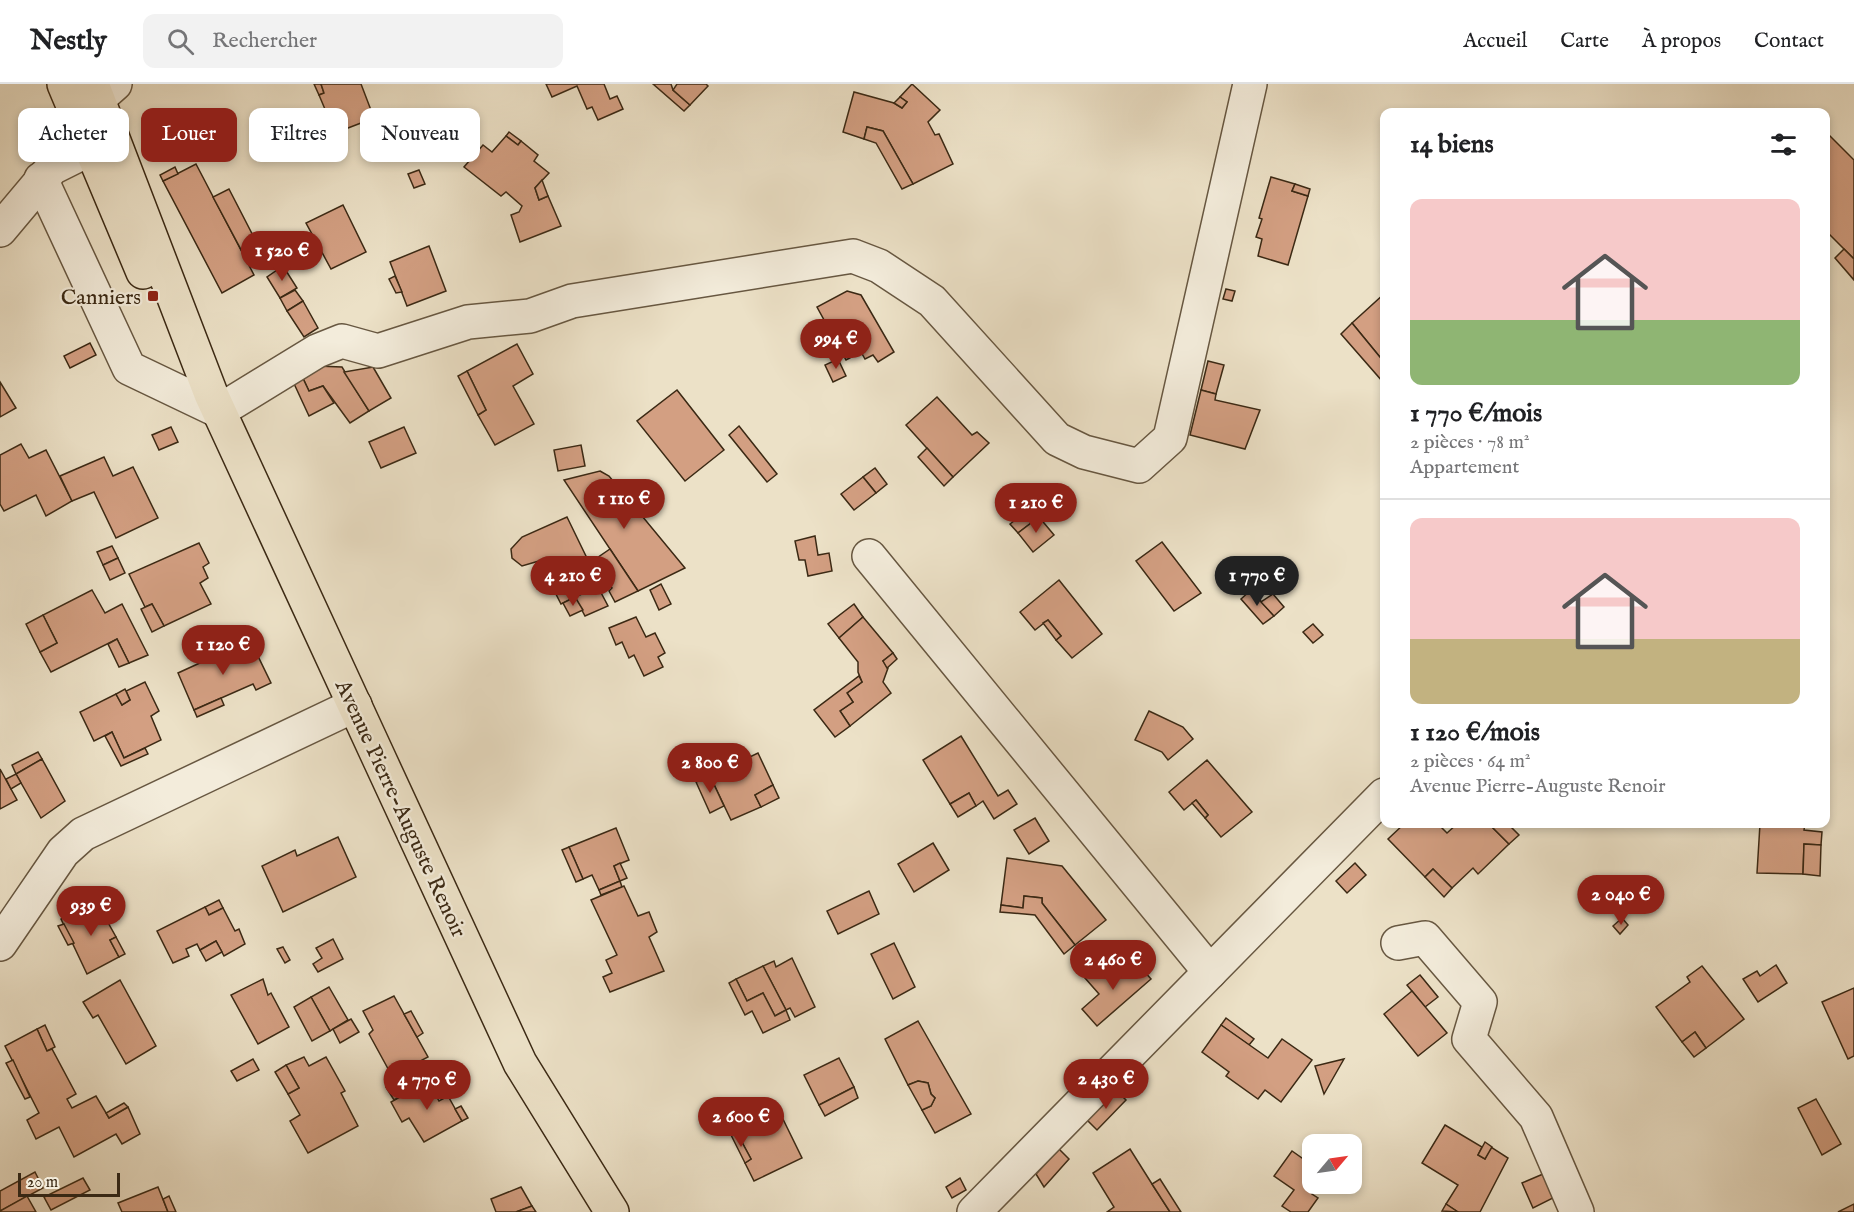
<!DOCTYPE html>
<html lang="fr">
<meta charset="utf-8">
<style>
:root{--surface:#fff;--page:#f2f2f2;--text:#202124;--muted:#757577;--line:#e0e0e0;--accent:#8f2418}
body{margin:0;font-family:"IM FELL English",serif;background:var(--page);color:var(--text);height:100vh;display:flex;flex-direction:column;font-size:22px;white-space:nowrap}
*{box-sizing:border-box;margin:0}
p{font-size:20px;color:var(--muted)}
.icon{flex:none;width:33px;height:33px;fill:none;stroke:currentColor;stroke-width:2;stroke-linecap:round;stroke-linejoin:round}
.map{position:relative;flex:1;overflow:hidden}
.side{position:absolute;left:1380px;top:24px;width:450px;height:720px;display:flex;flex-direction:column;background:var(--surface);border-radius:12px;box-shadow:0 3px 9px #0003}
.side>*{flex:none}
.banner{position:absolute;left:18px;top:24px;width:570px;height:54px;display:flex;gap:12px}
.needle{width:39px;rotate:61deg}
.controls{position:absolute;left:1302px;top:1050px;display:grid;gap:12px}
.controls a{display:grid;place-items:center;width:60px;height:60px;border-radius:12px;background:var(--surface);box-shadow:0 3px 9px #0003;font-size:30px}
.scale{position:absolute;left:18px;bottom:15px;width:102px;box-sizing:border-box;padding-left:6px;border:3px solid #3b2914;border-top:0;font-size:16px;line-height:21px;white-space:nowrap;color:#3b2914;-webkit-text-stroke:4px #f3ecdb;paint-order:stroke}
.price{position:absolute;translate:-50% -51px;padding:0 14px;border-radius:21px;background:var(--accent);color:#fff;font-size:20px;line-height:39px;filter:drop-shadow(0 2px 3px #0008)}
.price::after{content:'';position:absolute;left:50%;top:36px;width:18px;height:14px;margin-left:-9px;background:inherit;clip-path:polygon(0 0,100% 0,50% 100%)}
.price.active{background:#222;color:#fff}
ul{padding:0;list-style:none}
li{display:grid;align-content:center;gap:12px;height:318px;padding:0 30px}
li+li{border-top:2px solid var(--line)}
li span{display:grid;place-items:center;height:186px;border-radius:12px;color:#555}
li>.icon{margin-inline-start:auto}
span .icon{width:108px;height:108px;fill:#fffc;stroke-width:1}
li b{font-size:26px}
h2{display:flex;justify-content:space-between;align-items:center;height:72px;padding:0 30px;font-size:26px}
.chip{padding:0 21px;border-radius:12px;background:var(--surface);box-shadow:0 3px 9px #0003;font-size:21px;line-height:54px}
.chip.active{background:var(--accent);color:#fff}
header{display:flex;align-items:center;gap:36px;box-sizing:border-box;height:84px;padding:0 30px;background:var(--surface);border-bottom:2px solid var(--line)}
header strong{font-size:28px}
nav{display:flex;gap:33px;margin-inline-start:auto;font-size:21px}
.search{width:420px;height:54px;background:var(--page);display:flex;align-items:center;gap:15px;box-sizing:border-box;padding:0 21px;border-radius:12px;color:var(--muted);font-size:22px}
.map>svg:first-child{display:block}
.building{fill:#d39f82;stroke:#3b2914;stroke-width:1.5}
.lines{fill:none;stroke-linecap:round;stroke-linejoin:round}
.minor-casing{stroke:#675741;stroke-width:36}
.major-casing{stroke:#3b2914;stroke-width:36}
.minor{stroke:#f3ecdb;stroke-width:33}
.major{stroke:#ece1c7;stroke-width:33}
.poi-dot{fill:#8f2418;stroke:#f3ecdb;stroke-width:2}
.labels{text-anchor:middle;stroke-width:4.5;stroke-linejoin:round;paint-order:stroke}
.poi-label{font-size:22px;fill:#3b2914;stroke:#f3ecdb;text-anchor:end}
.street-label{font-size:22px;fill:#3b2914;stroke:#f3ecdb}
</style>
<header>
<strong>Nestly</strong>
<div class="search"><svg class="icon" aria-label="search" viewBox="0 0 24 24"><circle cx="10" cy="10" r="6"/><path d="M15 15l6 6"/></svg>Rechercher</div>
<nav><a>Accueil</a><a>Carte</a><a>À propos</a><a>Contact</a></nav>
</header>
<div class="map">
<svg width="1854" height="1128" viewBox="0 0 1854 1128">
<rect width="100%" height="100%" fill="#ece1c7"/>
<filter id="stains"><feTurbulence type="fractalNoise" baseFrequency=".00333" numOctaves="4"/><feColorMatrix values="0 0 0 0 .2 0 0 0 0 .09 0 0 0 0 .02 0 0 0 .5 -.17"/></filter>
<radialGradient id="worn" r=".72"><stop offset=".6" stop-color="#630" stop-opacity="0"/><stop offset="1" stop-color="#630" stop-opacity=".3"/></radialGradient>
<g class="building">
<path d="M314 0H321L324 9 319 11Z"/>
<path d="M321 0H361L374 34 335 49 319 11 324 9Z"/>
<path d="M546 0H604L610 15 617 12 623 25 598 36 592 23 587 25 577 2 552 13Z"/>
<path d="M653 0H671L673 6 690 21 684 27Z"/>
<path d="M677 0H706L708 2 690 21 673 6Z"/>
<path d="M912 0 940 26 928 38 935 51 939 50 953 80 913 100 883 47 867 43 864 55 843 48 854 8 894 19 902 24 907 18 900 13Z"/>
<path d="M900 13 907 18 902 24 894 19Z"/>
<path d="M867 43 883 47 913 100 902 105 876 59 864 55Z"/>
<path d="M509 48 521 57 518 61 506 52Z"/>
<path d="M1826 48 1854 76V175L1826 147Z"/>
<path d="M506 52 518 61 521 57 538 71 534 77 549 89 535 104 539 116 548 112 561 142 520 158 511 131 519 128 522 122 506 108 501 112 464 83 483 61 492 68Z"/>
<path d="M424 57 428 67 414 73 410 63Z"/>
<path d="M196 80 254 191 222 209 163 97Z"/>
<path d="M175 83 178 90 163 97 160 91Z"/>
<path d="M419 86 425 100 414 104 408 90Z"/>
<path d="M1271 93 1295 100 1292 107 1308 112 1288 181 1258 172 1262 155 1256 153 1262 135 1259 134Z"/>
<path d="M542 96 548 112 539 116 535 104Z"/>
<path d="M1295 100 1310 105 1308 112 1292 107Z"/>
<path d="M229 105 261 167 246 175 213 113Z"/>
<path d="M343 121 366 168 331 185 306 139Z"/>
<path d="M429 162 446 207 407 222 390 178Z"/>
<path d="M1844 165 1854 175V196L1835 174Z"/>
<path d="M283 182 297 204 280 214 267 193Z"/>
<path d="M395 192 402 208 396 209 389 195Z"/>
<path d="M1226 205 1235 207 1232 217 1223 215Z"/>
<path d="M295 206 303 217 287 227 280 214Z"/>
<path d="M847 207 861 211 894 268 878 278 873 271 865 275 861 268 846 276 817 223Z"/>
<path d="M1384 210V278L1352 239Z"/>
<path d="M303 217 318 244 304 253 287 227Z"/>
<path d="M1352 239 1384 278 1383 298 1341 250Z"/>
<path d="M90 259 96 271 70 284 64 272Z"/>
<path d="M517 260 533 290 513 302 534 340 495 361 478 331 486 326 467 287Z"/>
<path d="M838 275 846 292 833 298 825 281Z"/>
<path d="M1208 277 1224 281 1216 310 1201 306Z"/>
<path d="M316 282 342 283 369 327 350 339 323 302 309 307 300 288Z"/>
<path d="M373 283 391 314 369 327 344 288Z"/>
<path d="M467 287 486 326 478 331 458 292Z"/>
<path d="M300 288 309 307 323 302 334 319 309 332 290 291Z"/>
<path d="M0 298 16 324 0 333Z"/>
<path d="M677 306 724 366 685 397 637 337Z"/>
<path d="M1201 306 1216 310 1215 316 1260 326 1245 365 1190 351Z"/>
<path d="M937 313 972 351 977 348 989 359 953 393 906 341Z"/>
<path d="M739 342 777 390 767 398 729 351Z"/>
<path d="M171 343 178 358 159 366 152 351Z"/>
<path d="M404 343 416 369 381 384 369 358Z"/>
<path d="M21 360 29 374 46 366 72 417 46 432 36 411 4 427 0 420V371Z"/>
<path d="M581 361 585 382 558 387 554 366Z"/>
<path d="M927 364 953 393 944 402 918 373Z"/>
<path d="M104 373 113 392 133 383 158 434 116 454 94 408 72 417 60 392Z"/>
<path d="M875 384 887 400 876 409 863 393Z"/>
<path d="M600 387 609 392 685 484 638 507 564 396Z"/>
<path d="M863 393 876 409 854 426 841 410Z"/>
<path d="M1031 424 1039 433 1018 449 1010 440Z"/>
<path d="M567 433 600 501 561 520 539 477 522 482 512 474 511 465 522 453Z"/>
<path d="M1039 433 1054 451 1033 468 1018 449Z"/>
<path d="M815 452 818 471 829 469 832 487 808 492 805 476H799L795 457Z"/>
<path d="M1162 458 1201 509 1174 527 1136 477Z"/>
<path d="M199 459 209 479 203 483 208 494 200 499 211 520 164 542 152 520 145 523 129 490Z"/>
<path d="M112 462 118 474 103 481 97 468Z"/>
<path d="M610 465 638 507 615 518 609 507 612 504 594 476Z"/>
<path d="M118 474 125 489 110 496 103 481Z"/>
<path d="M1059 496 1102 550 1072 574 1056 556 1061 552 1048 536 1035 546 1020 528Z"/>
<path d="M661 500 671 520 659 526 650 506Z"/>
<path d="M598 503 608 522 585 532 575 513Z"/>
<path d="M92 506 105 529 122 520 148 571 129 579 117 555 51 588 40 568 57 559 43 531Z"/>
<path d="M1251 506 1274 532 1263 540 1241 515Z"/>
<path d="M1273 510 1284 523 1274 532 1261 518Z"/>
<path d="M575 513 583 526 570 532 563 519Z"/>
<path d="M152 520 164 542 152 548 141 525Z"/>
<path d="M854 520 863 533 839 554 828 540Z"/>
<path d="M43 531 57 559 40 568 26 540Z"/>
<path d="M636 533 646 553 655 549 665 569 658 573 663 583 644 592 634 571 629 574 622 558 616 561 609 544Z"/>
<path d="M863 533 893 569 883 577 888 584 883 598 891 609 850 642 840 627 853 618 847 609 862 598 858 588V578L839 554Z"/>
<path d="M1048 536 1061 552 1056 556 1043 539Z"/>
<path d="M1313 540 1323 551 1313 559 1303 548Z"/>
<path d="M117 555 129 579 119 583 108 560Z"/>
<path d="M237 562 240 569 253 562 271 599 256 606 253 600 194 626 178 589Z"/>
<path d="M893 569 897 575 887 584 883 577Z"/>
<path d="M859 592 862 598 847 609 853 618 840 627 850 642 835 653 814 626Z"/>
<path d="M145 598 159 627 151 632 161 656 124 674 112 648 94 657 80 628 116 610 122 621 130 616 126 607Z"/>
<path d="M125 605 130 616 122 621 116 610Z"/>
<path d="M221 614 224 621 197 633 194 626Z"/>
<path d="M1149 627 1183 643 1193 655 1168 676 1162 668 1135 656Z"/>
<path d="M112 648 124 674 145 664 148 670 121 682 105 652Z"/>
<path d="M961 652 998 712 1008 706 1017 720 994 735 983 717 976 722 969 709 950 720 923 676Z"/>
<path d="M38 668 42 675 16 690 12 681Z"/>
<path d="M758 669 773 701 755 711 761 723 731 736 710 692Z"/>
<path d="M42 675 65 717 41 734 16 690Z"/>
<path d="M1207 676 1252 728 1221 753 1205 734 1208 731 1196 716 1184 726 1169 708Z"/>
<path d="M0 685 17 716 0 725Z"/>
<path d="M16 690 21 699 11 705 6 695Z"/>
<path d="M710 692 724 722 710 729 696 698Z"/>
<path d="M773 701 779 714 761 723 755 711Z"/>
<path d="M969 709 976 722 958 733 950 720Z"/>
<path d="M1196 716 1208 731 1205 734 1192 719Z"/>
<path d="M1035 734 1049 757 1029 770 1014 746Z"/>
<path d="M1404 740H1438L1447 749 1457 740H1489L1509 760 1478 790 1473 784 1452 804 1433 785 1425 793 1388 755Z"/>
<path d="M1489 740H1508L1519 751 1509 760Z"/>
<path d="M1760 740H1805L1804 746 1822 748 1821 761 1804 760 1803 790 1757 789Z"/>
<path d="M616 744 629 776 614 782 620 797 599 806 592 791 583 795 569 763Z"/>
<path d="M338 753 356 793 283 828 262 782 295 766 297 772Z"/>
<path d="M933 759 949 786 914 808 898 780Z"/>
<path d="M1804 760 1821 761 1820 792 1803 790Z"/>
<path d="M569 763 583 795 576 798 562 766Z"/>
<path d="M1007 774 1062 782 1106 836 1075 861 1042 819V814L1024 812 1023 824 1001 821Z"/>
<path d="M620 779 627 794 620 797 614 782Z"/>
<path d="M1355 779 1366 791 1347 809 1336 797Z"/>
<path d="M1433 785 1452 804 1444 813 1425 793Z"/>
<path d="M620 797 622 803 601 811 599 806Z"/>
<path d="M624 802 638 832 649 828 657 848 649 853 664 887 610 908 603 893 612 889 606 876 617 871 591 816Z"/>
<path d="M869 807 879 830 838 850 827 827Z"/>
<path d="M1024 812 1042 814V819L1075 861 1064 870 1035 831 1000 828 1001 821 1023 824Z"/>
<path d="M219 816 223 824 209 831 205 823Z"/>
<path d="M96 817 116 853 110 856 119 873 87 890 61 835Z"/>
<path d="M205 823 209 831 223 824 235 847 239 845 245 860 224 872 216 857 200 866 197 860 186 865 189 872 173 879 157 847Z"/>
<path d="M1622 834 1628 841 1620 850 1613 842Z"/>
<path d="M64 840 74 859 68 861 58 842Z"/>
<path d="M116 853 125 870 119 873 110 856Z"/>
<path d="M333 855 343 875 318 888 313 880 322 874 316 864Z"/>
<path d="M216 857 222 868 206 877 200 866Z"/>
<path d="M894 859 915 903 893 915 871 870Z"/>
<path d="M283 863 290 876 285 879 277 865Z"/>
<path d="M792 874 815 923 795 933 790 924 786 926 763 882 774 877 776 883Z"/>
<path d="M1135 877 1151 895 1097 942 1082 925 1099 910 1085 894 1100 881 1114 896Z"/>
<path d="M1776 881 1787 899 1758 918 1743 895 1757 887 1760 892Z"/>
<path d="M763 882 786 926 775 932 763 909 747 917 736 895Z"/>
<path d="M1702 882 1744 935 1706 964 1695 948 1682 958 1656 923 1690 898 1687 893Z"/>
<path d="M1420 891 1438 913 1425 923 1407 901Z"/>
<path d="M263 895 268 911 271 909 289 943 258 960 231 911Z"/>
<path d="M736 895 747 917 763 909 775 932 786 926 790 936 763 949 752 927 745 931 729 899Z"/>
<path d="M120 896 156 962 126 980 98 931 93 934 83 918Z"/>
<path d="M329 903 348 936 330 947 311 913Z"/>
<path d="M1854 904V972L1848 975 1822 918Z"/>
<path d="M1412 907 1447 949 1418 972 1384 930Z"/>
<path d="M394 912 428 973 392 992 369 950 373 946 363 927Z"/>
<path d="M311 913 330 947 312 957 294 923Z"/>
<path d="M411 927 423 949 417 953 404 930Z"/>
<path d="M1226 934 1254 955 1249 961 1221 941Z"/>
<path d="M351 935 359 948 340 959 333 945Z"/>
<path d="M918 937 971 1030 935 1049 922 1026 931 1022 935 1014 931 1010 928 999 918 997 908 1001 885 955Z"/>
<path d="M45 941 55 963 47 967 37 945Z"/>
<path d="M1221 941 1268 974 1282 955 1312 976 1281 1018 1265 1006 1258 1015 1226 992 1229 988 1202 968Z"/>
<path d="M37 945 47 967 52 965 76 1010 67 1015 72 1024 96 1012 109 1034 128 1023 140 1050 122 1060 116 1050 74 1073 59 1043 36 1055 27 1036 39 1029 5 962Z"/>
<path d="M1695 948 1706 964 1694 973 1682 958Z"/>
<path d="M304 973 309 982 326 973 345 1007 341 1009 358 1042 308 1069 290 1037 300 1031 288 1010 299 1004 286 981Z"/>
<path d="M839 974 854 1003 819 1021 804 991Z"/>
<path d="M253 975 259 986 237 997 231 987Z"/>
<path d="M1344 975 1324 1010 1315 982Z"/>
<path d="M13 976 30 1013 25 1015 6 979Z"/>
<path d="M286 981 299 1004 288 1010 275 988Z"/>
<path d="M428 997 439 1017 448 1012 462 1037 424 1058 409 1034 402 1038 391 1018Z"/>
<path d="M918 997 928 999 931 1010 935 1014 931 1022 922 1026 908 1001Z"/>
<path d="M394 999 401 1012 394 1016 386 1003Z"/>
<path d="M854 1003 858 1014 825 1032 819 1021Z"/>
<path d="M1116 1006 1126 1016 1097 1046 1087 1036Z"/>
<path d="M1816 1015 1841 1060 1822 1071 1798 1024Z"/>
<path d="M124 1019 128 1023 109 1034 106 1029Z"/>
<path d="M461 1022 468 1034 462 1037 455 1025Z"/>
<path d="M779 1027 802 1074 754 1097 745 1079 751 1075 737 1049 731 1051 729 1045 760 1029 763 1034Z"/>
<path d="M1445 1041 1482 1063 1478 1071 1485 1075 1491 1063 1508 1074 1480 1128H1458L1446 1120 1458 1101 1422 1079Z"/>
<path d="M737 1049 751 1075 745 1079 731 1051Z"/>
<path d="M1485 1058 1492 1063 1485 1075 1478 1071Z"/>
<path d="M1312 1061V1100H1319L1312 1110 1318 1114 1308 1128H1291L1282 1122 1294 1106 1274 1092 1292 1067 1302 1074Z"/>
<path d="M1059 1065 1069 1075 1044 1103 1036 1090Z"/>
<path d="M1130 1065 1152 1100 1170 1128H1107L1114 1123 1093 1089Z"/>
<path d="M35 1088 43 1104 0 1127V1107Z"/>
<path d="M1543 1090 1553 1114 1533 1124 1522 1099Z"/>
<path d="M83 1094 90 1106 51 1126 44 1113Z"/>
<path d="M960 1094 966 1106 952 1114 946 1103Z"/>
<path d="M1160 1095 1181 1128H1170L1152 1100Z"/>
<path d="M158 1103 168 1128H122L118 1119Z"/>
<path d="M521 1103 532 1122 516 1128H496L491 1115Z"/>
<path d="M27 1112 36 1128H0V1127Z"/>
<path d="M169 1112 176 1128H168L163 1115Z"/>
<path d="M1446 1120 1458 1128 1442 1127Z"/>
<path d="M1854 1120V1128H1838Z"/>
<path d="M532 1122 536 1128H516Z"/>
</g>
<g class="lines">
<g class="minor-casing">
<g id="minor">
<path d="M41 95 129 284 219 327 317 267 342 257 378 267 468 238 530 232 572 217 853 172 879 182 932 217 1057 355 1084 368 1139 382 1170 354 1250 0"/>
<path d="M0 146 52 84 90 65 97 49 93 29 98 15 115 0"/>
<path d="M869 472 1210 888"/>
<path d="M1398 859 1425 854 1480 918 1469 955 1536 1033 1577 1128"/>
<path d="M0 860 63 768 83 750 355 621"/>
<path d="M974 1128 1384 711"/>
</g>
</g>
<g class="major-casing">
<g id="major">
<path d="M64 0 143 188"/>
<path d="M92 0 211 310 378 672 520 979 612 1128"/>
</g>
</g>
<use href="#minor" class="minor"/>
<use href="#major" class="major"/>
</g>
<rect class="poi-dot" x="147" y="206" width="12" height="12" rx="3"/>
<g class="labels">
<g class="poi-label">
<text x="141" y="220">Canniers</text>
</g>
<g class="street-label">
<text transform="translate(402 724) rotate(65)" y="8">Avenue Pierre-Auguste Renoir</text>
</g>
</g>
<rect width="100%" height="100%" filter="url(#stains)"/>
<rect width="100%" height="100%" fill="url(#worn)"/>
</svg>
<div class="controls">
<a><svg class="needle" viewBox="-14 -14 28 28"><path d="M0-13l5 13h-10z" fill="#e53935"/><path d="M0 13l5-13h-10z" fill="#757577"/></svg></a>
</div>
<div class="scale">20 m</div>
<b class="price" style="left:282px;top:198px">1 520 €</b>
<b class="price" style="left:836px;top:286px">994 €</b>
<b class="price" style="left:624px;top:446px">1 110 €</b>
<b class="price" style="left:1036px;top:450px">1 210 €</b>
<b class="price" style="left:573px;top:523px">4 210 €</b>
<b class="price active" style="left:1257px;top:523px">1 770 €</b>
<b class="price" style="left:223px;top:592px">1 120 €</b>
<b class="price" style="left:710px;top:710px">2 800 €</b>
<b class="price" style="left:1621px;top:842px">2 040 €</b>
<b class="price" style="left:91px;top:853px">939 €</b>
<b class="price" style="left:1113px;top:907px">2 460 €</b>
<b class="price" style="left:1106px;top:1026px">2 430 €</b>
<b class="price" style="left:427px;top:1027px">4 770 €</b>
<b class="price" style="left:741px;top:1064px">2 600 €</b>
<div class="banner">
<a class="chip">Acheter</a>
<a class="chip active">Louer</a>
<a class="chip">Filtres</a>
<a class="chip">Nouveau</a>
</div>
<section class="side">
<h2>14 biens<svg class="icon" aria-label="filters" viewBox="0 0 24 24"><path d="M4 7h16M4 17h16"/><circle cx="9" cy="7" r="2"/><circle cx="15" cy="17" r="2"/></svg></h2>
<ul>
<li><span style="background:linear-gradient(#f6c9c9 65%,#8fb573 0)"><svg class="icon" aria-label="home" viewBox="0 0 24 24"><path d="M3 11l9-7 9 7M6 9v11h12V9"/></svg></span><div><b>1 770 €/mois</b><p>2 pièces · 78 m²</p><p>Appartement</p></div></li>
<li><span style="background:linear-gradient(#f6c9c9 65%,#c2b280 0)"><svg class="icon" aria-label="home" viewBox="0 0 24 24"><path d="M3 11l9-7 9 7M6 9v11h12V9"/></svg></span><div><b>1 120 €/mois</b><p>2 pièces · 64 m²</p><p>Avenue Pierre-Auguste Renoir</p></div></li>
</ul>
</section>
</div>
